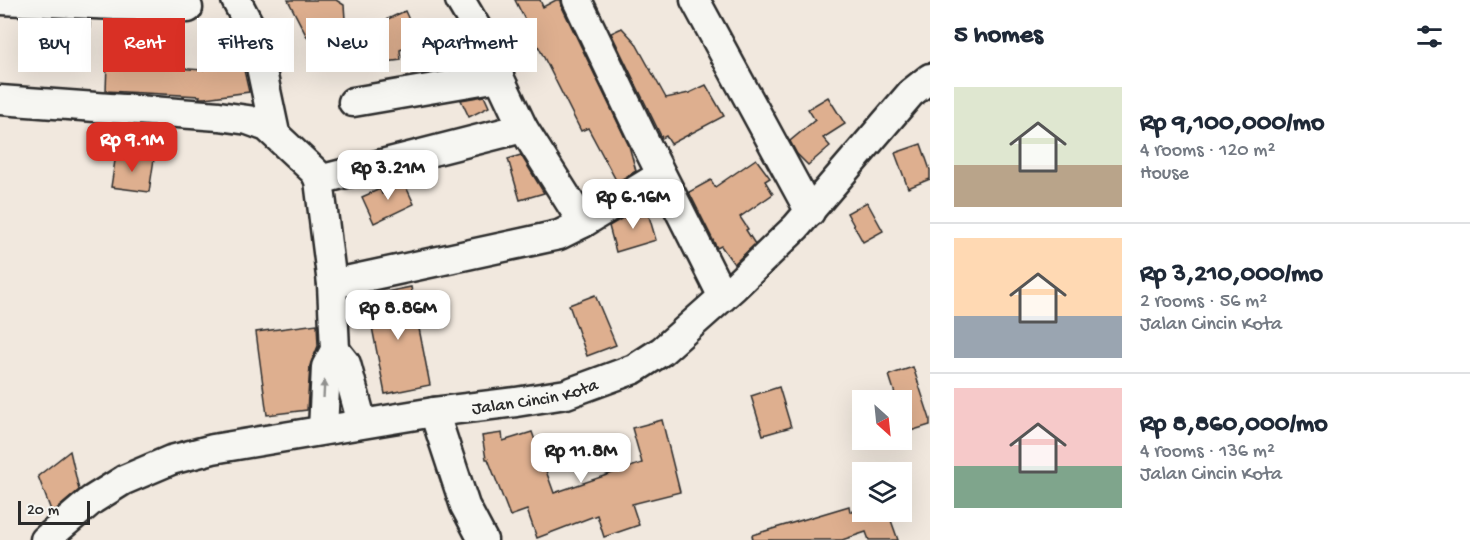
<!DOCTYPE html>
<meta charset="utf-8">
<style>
:root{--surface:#fff;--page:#f2f2f3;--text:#1f2937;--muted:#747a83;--line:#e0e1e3;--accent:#d93025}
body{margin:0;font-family:"Gochi Hand",sans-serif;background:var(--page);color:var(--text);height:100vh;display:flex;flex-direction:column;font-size:22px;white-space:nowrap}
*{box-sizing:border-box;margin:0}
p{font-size:20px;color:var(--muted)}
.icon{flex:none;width:33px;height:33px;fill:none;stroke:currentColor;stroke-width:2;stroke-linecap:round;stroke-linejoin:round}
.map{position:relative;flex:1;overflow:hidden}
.side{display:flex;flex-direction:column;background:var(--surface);width:540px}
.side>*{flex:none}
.guide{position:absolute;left:18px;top:18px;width:570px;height:54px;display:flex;gap:12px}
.needle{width:39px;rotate:153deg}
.tools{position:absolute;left:852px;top:390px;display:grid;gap:12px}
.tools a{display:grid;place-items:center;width:60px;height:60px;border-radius:0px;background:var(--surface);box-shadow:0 6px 24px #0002;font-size:30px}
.scale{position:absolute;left:18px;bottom:15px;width:72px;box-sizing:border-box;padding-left:6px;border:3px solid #2b2b2b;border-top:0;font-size:16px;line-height:21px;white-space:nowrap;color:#2b2b2b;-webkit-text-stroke:4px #f6f6f2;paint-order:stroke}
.price{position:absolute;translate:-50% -51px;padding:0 14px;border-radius:12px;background:#fff;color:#222;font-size:20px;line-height:39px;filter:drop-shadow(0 2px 3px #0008)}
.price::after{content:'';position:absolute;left:50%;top:36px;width:18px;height:14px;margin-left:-9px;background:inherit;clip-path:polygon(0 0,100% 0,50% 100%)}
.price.on{background:var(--accent);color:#fff}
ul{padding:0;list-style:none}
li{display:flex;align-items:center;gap:18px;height:150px;padding:0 24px}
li+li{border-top:2px solid var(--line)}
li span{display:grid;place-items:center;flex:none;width:168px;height:120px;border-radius:0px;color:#555}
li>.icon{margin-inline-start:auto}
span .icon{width:72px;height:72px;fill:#fffc;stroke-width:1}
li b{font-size:26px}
h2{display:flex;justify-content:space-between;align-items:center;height:72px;padding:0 24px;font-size:26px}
.tag{padding:0 21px;border-radius:0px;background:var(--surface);box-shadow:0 6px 24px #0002;font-size:21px;line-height:54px}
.tag.on{background:var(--accent);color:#fff}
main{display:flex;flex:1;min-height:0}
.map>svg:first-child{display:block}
.building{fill:#deaf8f;stroke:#2b2b2b;stroke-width:1.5}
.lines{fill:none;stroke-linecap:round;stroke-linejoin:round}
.minor-casing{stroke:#2b2b2b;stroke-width:33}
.minor{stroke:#f6f6f2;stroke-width:28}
.oneway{fill:#90908e}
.labels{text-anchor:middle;stroke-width:6;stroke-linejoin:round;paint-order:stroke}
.street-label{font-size:18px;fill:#2b2b2b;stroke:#f6f6f2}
</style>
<main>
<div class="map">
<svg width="930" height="540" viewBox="0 0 930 540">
<rect width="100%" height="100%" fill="#f1e8de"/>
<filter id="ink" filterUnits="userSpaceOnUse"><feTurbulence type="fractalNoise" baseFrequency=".0167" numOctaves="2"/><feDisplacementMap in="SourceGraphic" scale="12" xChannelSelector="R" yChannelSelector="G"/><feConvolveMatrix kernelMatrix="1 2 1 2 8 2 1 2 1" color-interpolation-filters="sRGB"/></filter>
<g filter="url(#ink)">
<g class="building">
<path d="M288 0H336L344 5 347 47 325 56 306 35Z"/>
<path d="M515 0H540L543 7 556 0H561L562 7 629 146 636 171 617 182 588 128 581 131Z"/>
<path d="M405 11 419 42 400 50 401 60 370 64 366 29Z"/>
<path d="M62 21 90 23 87 60 58 58Z"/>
<path d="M457 27 471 51 476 64 462 67 446 33Z"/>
<path d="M622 28 635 42 666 98 689 93 706 85 724 116 671 144 666 136 662 138 611 33Z"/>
<path d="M208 31 236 35 249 92 205 98H199L200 96 106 91 107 63 203 70Z"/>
<path d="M484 96 489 107 469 117 461 100Z"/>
<path d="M828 97 845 124 823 138 830 146 808 165 797 154 790 141 815 120 808 109Z"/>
<path d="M921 144 930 170V179L908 188 895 153Z"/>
<path d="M116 154 154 159 149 192 111 187Z"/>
<path d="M521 155 544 193 520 200 508 159Z"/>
<path d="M756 159 770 178 765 181 773 194 740 217 748 229 746 230 755 244 734 264 721 246 717 248 689 192 711 180 715 187Z"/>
<path d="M402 178 414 204 374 223 362 197 380 189 382 194 386 193 385 187Z"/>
<path d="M867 202 883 231 863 242 847 213Z"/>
<path d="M646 206 656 240 616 252 609 226 638 209Z"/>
<path d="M411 287 430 385 385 394 366 296Z"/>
<path d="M595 295 616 345 587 356 569 305Z"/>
<path d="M317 324 318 346 310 366 307 410 267 415 256 332Z"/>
<path d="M913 367 930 419V425L907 432 902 414V400H897L889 375Z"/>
<path d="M779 387 791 427 763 435 751 396Z"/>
<path d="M662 420 680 492 632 504 639 525 604 537 597 515 537 538 527 510 510 516 488 459H486L482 436 502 433 503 441 532 432 554 493 642 463 632 428Z"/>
<path d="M70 451 79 490 52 513 38 476Z"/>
<path d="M849 506 850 512 862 508V512H888L898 540H869L866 532 842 540H753L752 535Z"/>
</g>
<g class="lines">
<g class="minor-casing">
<g id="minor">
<path d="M0 0 188 8"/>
<path d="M236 0 254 34 275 133"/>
<path d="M577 0 641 134 723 297"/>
<path d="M695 0 810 212"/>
<path d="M0 100 219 116 248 120 267 127 315 172 319 180 332 284 335 350 326 367 323 430"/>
<path d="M353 102 499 77"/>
<path d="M319 180 523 128"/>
<path d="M583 223 661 175"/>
<path d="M332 284 559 235 583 223 523 128 499 77 486 44 460 0"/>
<path d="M335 350 346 364 362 423"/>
<path d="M434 412 465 506 483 540"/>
<path id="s1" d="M45 540 92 500 124 480 171 460 213 449 434 412 516 402 566 394 634 369 662 351 734 287 796 227 911 93 930 78"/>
</g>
</g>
<use href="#minor" class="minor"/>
</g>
<defs><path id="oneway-solid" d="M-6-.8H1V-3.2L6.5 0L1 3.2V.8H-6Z" transform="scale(1.5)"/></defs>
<use class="oneway" href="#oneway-solid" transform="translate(324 389) rotate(-87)"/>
</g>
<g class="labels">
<g class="street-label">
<text dy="6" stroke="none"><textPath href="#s1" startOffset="520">Jalan Cincin Kota</textPath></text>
</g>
</g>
</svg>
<div class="tools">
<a><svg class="needle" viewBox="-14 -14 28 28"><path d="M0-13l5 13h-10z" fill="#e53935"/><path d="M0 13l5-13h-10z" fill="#747a83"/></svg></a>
<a><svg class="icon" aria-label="layers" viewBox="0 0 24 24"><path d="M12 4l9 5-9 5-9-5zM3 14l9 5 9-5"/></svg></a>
</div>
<div class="scale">20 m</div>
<b class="price on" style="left:132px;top:173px">Rp 9.1M</b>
<b class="price" style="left:388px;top:201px">Rp 3.21M</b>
<b class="price" style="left:633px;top:230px">Rp 6.16M</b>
<b class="price" style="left:398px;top:341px">Rp 8.86M</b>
<b class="price" style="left:581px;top:484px">Rp 11.8M</b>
<div class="guide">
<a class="tag">Buy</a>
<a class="tag on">Rent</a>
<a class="tag">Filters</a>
<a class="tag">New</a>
<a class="tag">Apartment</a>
</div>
</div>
<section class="side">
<h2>5 homes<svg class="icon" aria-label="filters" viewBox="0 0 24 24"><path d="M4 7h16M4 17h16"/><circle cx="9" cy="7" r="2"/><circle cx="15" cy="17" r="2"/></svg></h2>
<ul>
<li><span style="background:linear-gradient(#dfe7d0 65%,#b9a48a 0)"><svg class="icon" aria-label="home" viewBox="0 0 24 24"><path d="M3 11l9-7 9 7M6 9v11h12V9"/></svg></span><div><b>Rp 9,100,000/mo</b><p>4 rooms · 120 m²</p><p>House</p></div></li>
<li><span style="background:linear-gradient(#ffd9b3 65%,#9aa5b1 0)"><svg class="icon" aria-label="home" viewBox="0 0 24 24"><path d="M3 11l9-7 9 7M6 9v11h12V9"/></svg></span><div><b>Rp 3,210,000/mo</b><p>2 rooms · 56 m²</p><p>Jalan Cincin Kota</p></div></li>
<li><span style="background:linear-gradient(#f6c9c9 65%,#7fa58c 0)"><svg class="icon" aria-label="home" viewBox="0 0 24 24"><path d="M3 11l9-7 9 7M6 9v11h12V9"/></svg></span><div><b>Rp 8,860,000/mo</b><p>4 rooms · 136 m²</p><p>Jalan Cincin Kota</p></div></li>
</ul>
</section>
</main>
